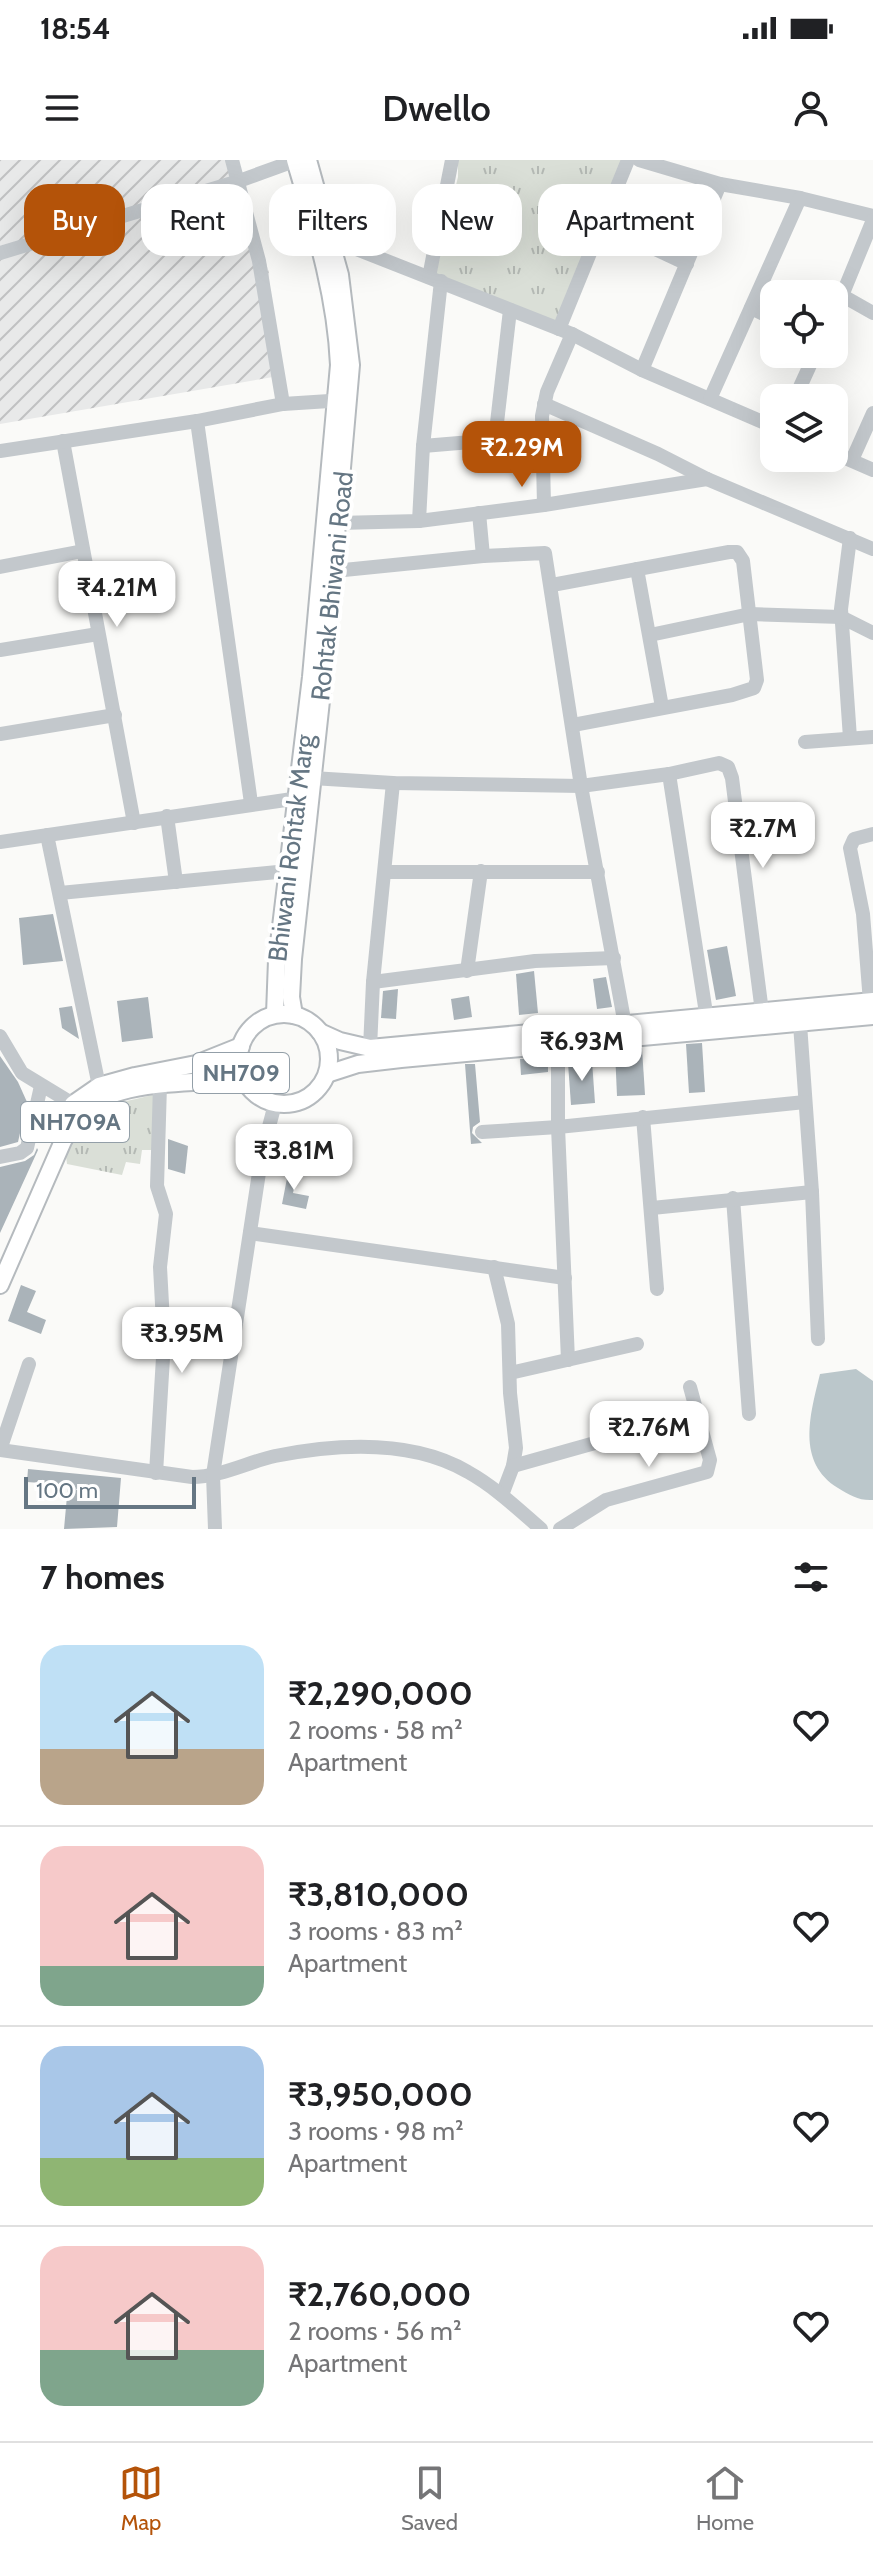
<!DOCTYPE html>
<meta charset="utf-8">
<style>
:root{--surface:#fff;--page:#f6f6f6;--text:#202124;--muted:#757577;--line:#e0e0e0;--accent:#b45309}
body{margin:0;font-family:Cabin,sans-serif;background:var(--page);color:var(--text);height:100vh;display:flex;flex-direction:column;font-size:30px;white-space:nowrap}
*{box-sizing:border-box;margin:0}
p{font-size:26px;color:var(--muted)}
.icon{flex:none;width:44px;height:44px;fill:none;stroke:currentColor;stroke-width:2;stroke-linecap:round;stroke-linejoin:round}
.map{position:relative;height:1369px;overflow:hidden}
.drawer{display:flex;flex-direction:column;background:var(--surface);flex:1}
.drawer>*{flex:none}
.guide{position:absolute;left:24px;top:24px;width:826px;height:72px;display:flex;gap:16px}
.buttons{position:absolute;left:760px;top:120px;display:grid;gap:16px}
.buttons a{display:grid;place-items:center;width:88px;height:88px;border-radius:16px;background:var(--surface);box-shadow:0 8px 32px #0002;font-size:40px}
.scale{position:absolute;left:24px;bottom:20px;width:172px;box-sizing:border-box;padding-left:8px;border:4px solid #657683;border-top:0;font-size:22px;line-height:28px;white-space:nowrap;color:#657683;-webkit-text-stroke:6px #fff;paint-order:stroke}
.price{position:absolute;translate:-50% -68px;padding:0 18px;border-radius:16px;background:#fff;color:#222;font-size:26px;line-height:52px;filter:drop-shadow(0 2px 4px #0008)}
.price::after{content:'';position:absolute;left:50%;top:48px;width:24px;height:18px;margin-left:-12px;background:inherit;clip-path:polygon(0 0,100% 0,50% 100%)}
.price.selected{background:var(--accent);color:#fff}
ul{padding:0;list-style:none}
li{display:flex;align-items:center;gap:24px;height:200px;padding:0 40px}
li+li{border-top:2px solid var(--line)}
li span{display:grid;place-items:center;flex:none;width:224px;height:160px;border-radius:24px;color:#555}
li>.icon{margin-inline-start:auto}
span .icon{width:96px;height:96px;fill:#fffc;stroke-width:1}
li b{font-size:34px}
h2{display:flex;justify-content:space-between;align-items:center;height:96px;padding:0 40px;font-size:34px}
.chip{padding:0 28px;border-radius:24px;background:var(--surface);box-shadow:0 8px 32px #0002;font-size:28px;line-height:72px}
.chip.selected{background:var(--accent);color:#fff}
.status{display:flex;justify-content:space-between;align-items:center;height:56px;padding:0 40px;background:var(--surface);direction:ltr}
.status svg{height:22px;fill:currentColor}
header{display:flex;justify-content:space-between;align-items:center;height:104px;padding:0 40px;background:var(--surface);font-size:36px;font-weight:600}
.tabs{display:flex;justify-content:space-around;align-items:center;height:112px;border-top:2px solid var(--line);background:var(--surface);font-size:22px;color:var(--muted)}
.tabs a{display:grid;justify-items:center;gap:4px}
.tabs .selected{color:var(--accent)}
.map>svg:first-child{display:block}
.industrial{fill:url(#industrial-furrows)}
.grass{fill:url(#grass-tufts)}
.water{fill:#bbc7cb}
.building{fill:#aab3b9}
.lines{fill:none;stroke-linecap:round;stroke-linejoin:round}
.major-casing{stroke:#b5babe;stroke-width:20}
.minor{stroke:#c3c8cc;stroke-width:14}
.major{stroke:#fff;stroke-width:16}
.labels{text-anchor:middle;stroke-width:8;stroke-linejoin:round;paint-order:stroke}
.shield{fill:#fff;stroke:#939fa8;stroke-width:2}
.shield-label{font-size:24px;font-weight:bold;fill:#657683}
.street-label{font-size:26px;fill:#657683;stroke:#fff}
</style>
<div class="status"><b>18:54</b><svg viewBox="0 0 49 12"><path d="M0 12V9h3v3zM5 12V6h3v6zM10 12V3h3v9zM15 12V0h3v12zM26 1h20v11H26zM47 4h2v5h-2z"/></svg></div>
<header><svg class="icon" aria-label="menu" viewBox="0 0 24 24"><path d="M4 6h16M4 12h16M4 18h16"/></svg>Dwello<svg class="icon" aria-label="person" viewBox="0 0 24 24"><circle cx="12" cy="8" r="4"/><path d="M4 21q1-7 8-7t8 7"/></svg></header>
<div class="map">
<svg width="873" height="1369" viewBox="0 0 873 1369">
<defs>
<pattern id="industrial-furrows" width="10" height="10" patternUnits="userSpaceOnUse" patternTransform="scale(2)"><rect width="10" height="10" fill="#e8e9e9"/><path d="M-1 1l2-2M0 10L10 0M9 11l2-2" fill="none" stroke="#c0c1c2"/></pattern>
<pattern id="grass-tufts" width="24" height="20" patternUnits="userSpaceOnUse" patternTransform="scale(2)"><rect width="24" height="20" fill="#dadfd7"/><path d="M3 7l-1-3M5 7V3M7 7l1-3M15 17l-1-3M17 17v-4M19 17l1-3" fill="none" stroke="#b4b9b4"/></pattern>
</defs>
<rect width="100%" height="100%" fill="#fafaf8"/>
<path class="industrial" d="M0 0H236L269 113 273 217 0 264Z"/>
<g class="grass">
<path d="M458 0H622L556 163 434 115 458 17Z"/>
<path d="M153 935 154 990H142L140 1004 126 1002 122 1015 67 1004 65 989C95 943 103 947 153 935Z"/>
</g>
<path class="water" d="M856 1209 873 1221V1340C859 1341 850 1335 838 1328 796 1302 810 1255 820 1214Z"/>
<g class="building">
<path d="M53 754 63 801 23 805 19 758Z"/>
<path d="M727 786 736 836 716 840 707 790Z"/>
<path d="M534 811 538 853 519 855 516 814Z"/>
<path d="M606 817 612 847 597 849 593 819Z"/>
<path d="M398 829 396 859 381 858 383 831Z"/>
<path d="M469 836 472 857 454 860 451 839Z"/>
<path d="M148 837 153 878 122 882 117 841Z"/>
<path d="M72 846 79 879 62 868 59 848Z"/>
<path d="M702 883 705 932 689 933 686 884Z"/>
<path d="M642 888 645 935 617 936 615 891Z"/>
<path d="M0 896 18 922 27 942 18 982 0 987Z"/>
<path d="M548 897V912L521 915 520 899Z"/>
<path d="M592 901 595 943 571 945 568 903Z"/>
<path d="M465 904H475L480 962 473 967 472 973 482 983 471 984Z"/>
<path d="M168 979 188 986 185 1014 168 1009Z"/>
<path d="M37 988 38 990 0 1073V1007L25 1001 34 995Z"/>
<path d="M289 1008 298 1010 293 1033 309 1036 306 1049 282 1044Z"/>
<path d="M21 1125 36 1131 27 1152 46 1160 41 1174 8 1161Z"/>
<path d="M28 1309 121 1318 117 1367 64 1369 68 1325 27 1322Z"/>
</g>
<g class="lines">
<g class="major-casing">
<g id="major">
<circle cx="284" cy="899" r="45"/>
<path d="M275 854 277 800 311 517 339 205C336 135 315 68 295 0"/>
<path d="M294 855 291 837 293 799 324 513 351 205 340 115 308 0"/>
<path d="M320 872 340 881 370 888 873 841"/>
<path d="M327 914 358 904 401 899 873 856"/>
<path d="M58 970 73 944 99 926 135 916 196 904 241 886"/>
<path d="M0 1125 63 981C70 969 78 955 89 946 126 919 199 923 243 920"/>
</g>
</g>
<g class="minor">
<path d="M232 0 259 101 283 244"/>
<path d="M639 0 720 24 800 38 873 56"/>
<path d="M602 64 687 104"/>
<path d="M321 78 331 79 572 174 642 210 774 267"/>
<path d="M0 93 239 21 297 0"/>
<path d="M429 117 452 0"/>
<path d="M843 136 873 153"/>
<path d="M751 148 774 159"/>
<path d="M834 155 873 60"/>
<path d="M559 169 628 0"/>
<path d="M642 210 720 24"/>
<path d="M795 238 815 194"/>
<path d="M710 239 800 38"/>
<path d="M544 244 658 294 707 319 873 389"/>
<path d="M197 261 251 643"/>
<path d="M495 280 510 150"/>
<path d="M63 281 134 663"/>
<path d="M423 286 495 280 541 282"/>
<path d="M0 291 197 261 283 244 345 240"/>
<path d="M834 293 873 310"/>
<path d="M852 300 873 253"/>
<path d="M544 345 542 256 547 232 572 174"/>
<path d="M479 353 483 396"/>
<path d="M419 361 423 286 441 121"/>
<path d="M338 363 419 361 544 345 707 319"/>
<path d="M850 378 841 449 850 578"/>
<path d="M0 407 83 391"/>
<path d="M637 409 662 547"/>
<path d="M334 411 483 396 545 393 581 626 625 865"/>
<path d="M552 425 729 392H737L743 401 757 520 754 528 732 535 573 565"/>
<path d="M650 475 750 454 841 457 873 473"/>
<path d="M0 490 98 474"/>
<path d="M0 574 115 555"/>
<path d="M805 582 873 577"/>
<path d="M669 614 708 866"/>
<path d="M312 618 393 623 581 626 669 614 719 603 728 607 732 618 762 852"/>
<path d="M167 656 176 722"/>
<path d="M47 675 99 926"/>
<path d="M0 682 306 637"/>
<path d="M385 712H598"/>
<path d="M60 733 298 710"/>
<path d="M467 811 481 711"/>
<path d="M373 822 535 801 614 798"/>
<path d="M870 842 863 754 850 688 854 679 873 674"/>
<path d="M800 864 812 1032 818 1179"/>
<path d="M0 876 22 913 73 944"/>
<path d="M558 884V967L568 1200"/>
<path d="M370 888 373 822 393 623"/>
<path d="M643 957 657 1129"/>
<path d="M482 972 558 967 805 942"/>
<path d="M0 997 20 993 27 988 41 926"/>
<path d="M733 1038 749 1254"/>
<path d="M652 1048 812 1032"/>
<path d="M250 1073 565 1118"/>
<path d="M494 1107 508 1164 510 1233 516 1288 513 1306 502 1335"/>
<path d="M510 1213 637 1184"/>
<path d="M0 1290 192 1317C220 1317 248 1302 275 1296 336 1284 412 1279 468 1312 495 1327 518 1349 541 1369"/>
<path d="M0 1290 29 1204"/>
<path d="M513 1306 666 1263"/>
<path d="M156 1313 164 1181 160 1107 166 1054 157 1026 160 925"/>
<path d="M215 1369 213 1315 262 993 275 944"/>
<path d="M560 1369 606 1340 707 1312 710 1300 690 1227"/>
</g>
<use href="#major" class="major"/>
</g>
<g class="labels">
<g class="shield">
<rect x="193" y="893" width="96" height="40" rx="6"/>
<rect x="21" y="942" width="108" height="40" rx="6"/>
</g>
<g class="shield-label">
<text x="241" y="921">NH709</text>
<text x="75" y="970">NH709A</text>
</g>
<g class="street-label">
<text transform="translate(332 426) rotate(-84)" y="9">Rohtak Bhiwani Road</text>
<text transform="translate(291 688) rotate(-83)" y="9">Bhiwani Rohtak Marg</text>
</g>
</g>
</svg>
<div class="buttons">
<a><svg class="icon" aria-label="locate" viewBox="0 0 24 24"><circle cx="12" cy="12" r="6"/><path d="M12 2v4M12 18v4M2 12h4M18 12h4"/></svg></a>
<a><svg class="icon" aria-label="layers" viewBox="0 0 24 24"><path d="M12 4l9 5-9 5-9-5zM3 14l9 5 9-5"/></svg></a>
</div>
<div class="scale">100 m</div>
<b class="price selected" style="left:522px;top:329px">₹2.29M</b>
<b class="price" style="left:117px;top:469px">₹4.21M</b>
<b class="price" style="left:763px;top:710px">₹2.7M</b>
<b class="price" style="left:582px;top:923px">₹6.93M</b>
<b class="price" style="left:294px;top:1032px">₹3.81M</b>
<b class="price" style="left:182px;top:1215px">₹3.95M</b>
<b class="price" style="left:649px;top:1309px">₹2.76M</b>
<div class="guide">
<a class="chip selected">Buy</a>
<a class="chip">Rent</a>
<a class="chip">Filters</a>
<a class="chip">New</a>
<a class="chip">Apartment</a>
</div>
</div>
<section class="drawer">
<h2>7 homes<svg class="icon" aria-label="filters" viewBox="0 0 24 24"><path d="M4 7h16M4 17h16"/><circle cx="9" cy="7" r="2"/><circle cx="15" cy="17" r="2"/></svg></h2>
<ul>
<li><span style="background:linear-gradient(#bfe0f5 65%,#b9a48a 0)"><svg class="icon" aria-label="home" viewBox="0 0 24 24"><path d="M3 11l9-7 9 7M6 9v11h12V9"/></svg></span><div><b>₹2,290,000</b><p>2 rooms · 58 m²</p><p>Apartment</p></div><svg class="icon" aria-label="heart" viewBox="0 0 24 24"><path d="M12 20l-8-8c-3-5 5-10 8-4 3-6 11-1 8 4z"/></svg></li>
<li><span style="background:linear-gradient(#f6c9c9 75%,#7fa58c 0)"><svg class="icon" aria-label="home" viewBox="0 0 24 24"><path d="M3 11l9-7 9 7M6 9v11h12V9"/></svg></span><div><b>₹3,810,000</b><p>3 rooms · 83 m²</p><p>Apartment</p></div><svg class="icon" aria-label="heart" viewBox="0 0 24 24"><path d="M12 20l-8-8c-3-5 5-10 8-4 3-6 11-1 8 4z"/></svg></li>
<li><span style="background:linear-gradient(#a9c7e8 70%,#8fb573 0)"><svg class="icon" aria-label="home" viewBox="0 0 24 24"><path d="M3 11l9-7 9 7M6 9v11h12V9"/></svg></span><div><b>₹3,950,000</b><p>3 rooms · 98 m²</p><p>Apartment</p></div><svg class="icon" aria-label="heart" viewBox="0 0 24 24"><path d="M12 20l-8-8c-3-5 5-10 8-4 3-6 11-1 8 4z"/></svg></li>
<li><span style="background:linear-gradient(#f6c9c9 65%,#7fa58c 0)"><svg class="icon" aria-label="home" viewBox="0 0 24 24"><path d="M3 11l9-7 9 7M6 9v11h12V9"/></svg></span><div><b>₹2,760,000</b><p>2 rooms · 56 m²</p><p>Apartment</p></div><svg class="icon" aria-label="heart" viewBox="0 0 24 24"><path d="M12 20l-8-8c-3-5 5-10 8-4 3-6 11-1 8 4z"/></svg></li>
</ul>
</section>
<nav class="tabs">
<a class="selected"><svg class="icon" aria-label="map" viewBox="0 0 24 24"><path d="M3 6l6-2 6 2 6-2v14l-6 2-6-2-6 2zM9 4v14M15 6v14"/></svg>Map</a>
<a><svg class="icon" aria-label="saved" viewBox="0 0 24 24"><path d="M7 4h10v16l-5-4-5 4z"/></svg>Saved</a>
<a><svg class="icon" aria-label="home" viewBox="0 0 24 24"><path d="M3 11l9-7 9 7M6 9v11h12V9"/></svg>Home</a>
</nav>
